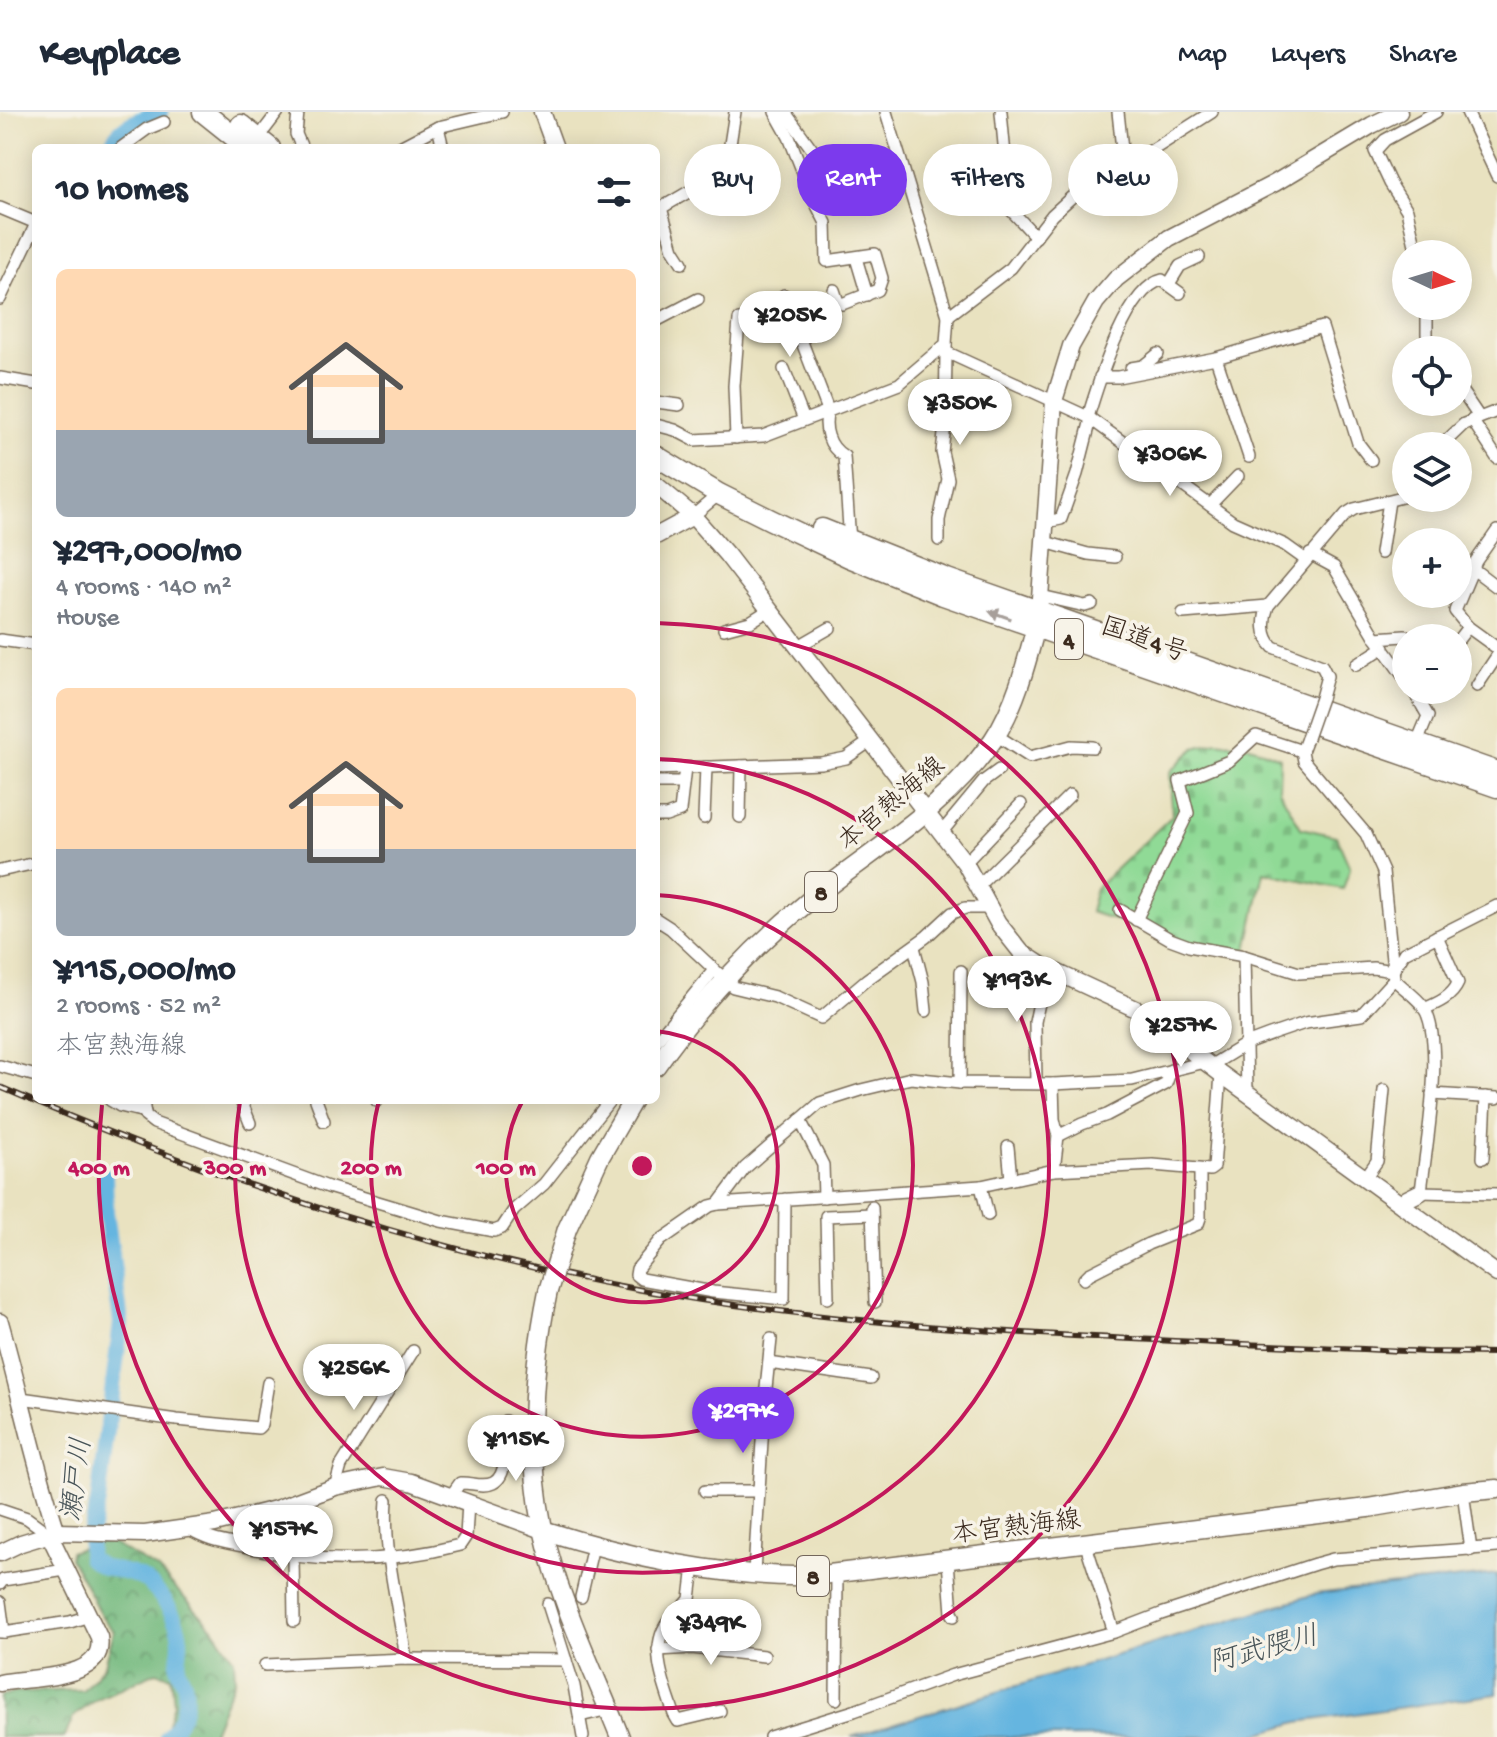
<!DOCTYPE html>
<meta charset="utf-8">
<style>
:root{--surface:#fff;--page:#f6f6f7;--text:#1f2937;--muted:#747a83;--line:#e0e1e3;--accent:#7c3aed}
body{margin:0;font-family:"Gochi Hand","Klee One",sans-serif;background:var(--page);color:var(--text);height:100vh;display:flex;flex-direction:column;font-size:30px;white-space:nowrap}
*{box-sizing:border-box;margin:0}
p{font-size:26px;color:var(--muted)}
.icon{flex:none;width:44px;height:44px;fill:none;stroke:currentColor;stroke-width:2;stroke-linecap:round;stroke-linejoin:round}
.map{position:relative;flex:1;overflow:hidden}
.details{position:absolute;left:32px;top:32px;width:628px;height:960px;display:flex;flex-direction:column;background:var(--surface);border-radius:12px;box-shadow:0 4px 20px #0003}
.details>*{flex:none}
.banner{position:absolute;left:684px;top:32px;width:692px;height:72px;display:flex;gap:16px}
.needle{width:52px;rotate:94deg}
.fabs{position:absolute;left:1392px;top:128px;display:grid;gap:16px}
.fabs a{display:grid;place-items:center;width:80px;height:80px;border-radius:50%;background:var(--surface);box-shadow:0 4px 20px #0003;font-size:40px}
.price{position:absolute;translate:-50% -68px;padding:0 18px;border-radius:28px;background:#fff;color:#222;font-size:26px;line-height:52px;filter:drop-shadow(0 2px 4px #0008)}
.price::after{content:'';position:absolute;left:50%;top:48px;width:24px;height:18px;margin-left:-12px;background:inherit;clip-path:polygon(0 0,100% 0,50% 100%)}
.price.active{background:var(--accent);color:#fff}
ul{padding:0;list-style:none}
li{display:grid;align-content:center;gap:16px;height:424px;padding:0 24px}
li span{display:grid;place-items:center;height:248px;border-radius:12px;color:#555}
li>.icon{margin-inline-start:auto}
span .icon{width:144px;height:144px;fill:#fffc;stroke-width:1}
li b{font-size:34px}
h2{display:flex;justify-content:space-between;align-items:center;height:96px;padding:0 24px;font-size:34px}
.chip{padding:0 28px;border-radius:36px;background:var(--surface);box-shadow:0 4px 20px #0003;font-size:28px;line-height:72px}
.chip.active{background:var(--accent);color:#fff}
header{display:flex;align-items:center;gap:48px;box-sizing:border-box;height:112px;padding:0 40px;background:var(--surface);border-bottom:2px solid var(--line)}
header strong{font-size:38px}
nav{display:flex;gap:44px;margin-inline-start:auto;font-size:28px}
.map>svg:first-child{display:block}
.forest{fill:url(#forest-crowns);stroke:#58724e;stroke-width:2}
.cemetery{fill:url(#cemetery-stones);stroke:#66825a;stroke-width:2}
.water{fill:#65b5e0;stroke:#50707f;stroke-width:2}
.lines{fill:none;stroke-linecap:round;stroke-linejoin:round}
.river{stroke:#65b5e0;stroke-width:16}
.street-casing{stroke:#786a57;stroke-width:14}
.secondary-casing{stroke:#786a57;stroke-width:19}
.primary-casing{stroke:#786a57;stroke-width:21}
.highway-casing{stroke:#786a57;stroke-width:23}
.street{stroke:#fff;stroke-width:11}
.secondary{stroke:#fff;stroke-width:16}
.primary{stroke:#fff;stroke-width:18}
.highway{stroke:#fff;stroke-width:20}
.rail-casing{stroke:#3b2a1e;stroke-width:6}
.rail{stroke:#f7f3e8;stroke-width:3;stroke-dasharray:9;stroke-linecap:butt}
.street-bridge-casing{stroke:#786a57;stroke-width:14;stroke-linecap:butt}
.primary-bridge-casing{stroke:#786a57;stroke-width:21;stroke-linecap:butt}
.street-bridge{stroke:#fff;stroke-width:11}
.primary-bridge{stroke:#fff;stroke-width:18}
.oneway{fill:#a79f9a}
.ring{fill:none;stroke:#c2185b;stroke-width:4}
.labels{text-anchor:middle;stroke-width:7;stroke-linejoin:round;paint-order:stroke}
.shield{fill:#f7f3e8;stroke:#73665b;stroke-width:2}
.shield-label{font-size:24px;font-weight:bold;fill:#3b2a1e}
.street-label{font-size:26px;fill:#3b2a1e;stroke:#f7f3e8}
.water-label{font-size:28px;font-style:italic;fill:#485458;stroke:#f7f3e8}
.centre{fill:#c2185b;stroke:#f7f3e8;stroke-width:4}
.ring-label{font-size:24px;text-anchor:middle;font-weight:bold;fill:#c2185b;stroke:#f7f3e8;stroke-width:7;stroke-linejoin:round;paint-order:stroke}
</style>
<header>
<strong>Keyplace</strong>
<nav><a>Map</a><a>Layers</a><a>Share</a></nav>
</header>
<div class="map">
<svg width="1497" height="1625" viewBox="0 0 1497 1625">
<defs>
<pattern id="forest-crowns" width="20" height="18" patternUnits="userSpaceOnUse" patternTransform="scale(2)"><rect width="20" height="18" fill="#74ba7f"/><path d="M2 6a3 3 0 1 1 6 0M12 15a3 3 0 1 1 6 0" fill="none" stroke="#609767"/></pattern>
<pattern id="cemetery-stones" width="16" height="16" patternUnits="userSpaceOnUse" patternTransform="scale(2)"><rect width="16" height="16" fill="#90da96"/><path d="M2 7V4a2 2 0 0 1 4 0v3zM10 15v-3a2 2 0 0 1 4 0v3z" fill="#7dbb81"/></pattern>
</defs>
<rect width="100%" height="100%" fill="#f7f3e8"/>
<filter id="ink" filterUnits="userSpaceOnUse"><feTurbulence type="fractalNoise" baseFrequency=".0125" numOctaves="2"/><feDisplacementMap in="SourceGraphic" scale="16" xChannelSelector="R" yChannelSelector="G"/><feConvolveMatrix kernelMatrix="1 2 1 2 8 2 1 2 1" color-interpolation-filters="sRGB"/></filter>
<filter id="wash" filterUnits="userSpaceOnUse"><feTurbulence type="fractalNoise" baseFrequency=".006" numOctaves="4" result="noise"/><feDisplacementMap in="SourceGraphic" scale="32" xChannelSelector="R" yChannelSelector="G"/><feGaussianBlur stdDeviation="1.8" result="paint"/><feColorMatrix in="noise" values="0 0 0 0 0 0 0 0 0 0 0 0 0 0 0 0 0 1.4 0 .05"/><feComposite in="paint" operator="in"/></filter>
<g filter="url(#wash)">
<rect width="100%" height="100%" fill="#e9e2c0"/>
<path class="forest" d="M106 1428 157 1457 213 1516 234 1547 235 1566 211 1625H164L174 1591 171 1564 156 1560 97 1587 73 1605 65 1625H0V1584L16 1580 83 1578 105 1553 114 1519C93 1499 88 1469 69 1447L70 1440Z"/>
<path class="cemetery" d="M1217 630 1253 635 1280 646 1279 678 1301 716 1336 724 1350 756 1343 777 1264 760 1246 842 1183 830 1090 800 1096 776 1172 704 1170 660 1195 636Z"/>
<path class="water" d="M1497 1462V1582L1298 1610 1247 1625H851L1315 1482Z"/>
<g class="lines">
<g class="river">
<path d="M110 36C118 12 140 8 161 0"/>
<path d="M105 1063 106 1100 121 1211 98 1390 90 1424 89 1446C105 1462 129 1456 146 1469 162 1482 178 1506 180 1527 181 1537 177 1548 178 1557 180 1563 184 1569 185 1575 188 1596 180 1611 167 1625"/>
</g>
</g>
</g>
<g filter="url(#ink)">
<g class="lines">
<g class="street-casing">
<g id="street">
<path d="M298 0 296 22 302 36"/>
<path d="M775 0 789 25 813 86 826 111 827 149 875 142 882 166 878 178 842 192 838 190 834 178"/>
<path d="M785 0 817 44"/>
<path d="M1001 0 1010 97 1036 125"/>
<path d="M1118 0 1124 56"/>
<path d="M1467 0 1497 64"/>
<path d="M438 15 443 36"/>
<path d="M265 17 278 0"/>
<path d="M121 36 147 17 164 10"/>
<path d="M398 36 438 15 502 0"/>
<path d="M0 96 36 111"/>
<path d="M661 96 673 137 682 151"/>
<path d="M656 99 726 58 735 0"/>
<path d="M1417 142 1407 98 1390 71 1375 39 1385 28 1436 0"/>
<path d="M856 146 867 183"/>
<path d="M1169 172 1180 154 1199 145"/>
<path d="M784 183 828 298C823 315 828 335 844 344L850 430"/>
<path d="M0 187 36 112"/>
<path d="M1427 194V222L1430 238"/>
<path d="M948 204 1011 156 1052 103 1075 82 1124 56 1212 0"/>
<path d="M656 209 698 187"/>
<path d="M946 232V240L1088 305 1233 410 1285 433 1306 448"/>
<path d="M1216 246 1249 345"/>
<path d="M1131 256 1143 254 1158 242"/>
<path d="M784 257 804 308"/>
<path d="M1100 265H1118L1216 246 1322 215 1358 331 1371 348"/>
<path d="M0 266 36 272"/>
<path d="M1458 274 1479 305"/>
<path d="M656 290 679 293"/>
<path d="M1088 305C1098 273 1126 176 1162 168L1180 181"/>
<path d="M1472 308 1497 346"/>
<path d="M656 313 675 318 694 328 763 324 899 272 946 232 948 204 886 0"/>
<path d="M736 326 734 274 739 208"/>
<path d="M1441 334 1464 312 1497 299"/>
<path d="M1210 393 1238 364"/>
<path d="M693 404 719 382"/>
<path d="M1046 410 1061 407 1077 362 1091 307"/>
<path d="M1497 419 1476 449 1455 499 1468 515 1497 536"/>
<path d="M939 428V408L948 367 942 340 945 313 946 240"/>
<path d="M1045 430 1088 442 1115 445"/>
<path d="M1381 441 1389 389"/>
<path d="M1310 442 1334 455 1376 526 1406 568"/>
<path d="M1473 457 1497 475"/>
<path d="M1041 484 1085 494 1092 492"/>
<path d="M1183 501 1268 494"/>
<path d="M724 517 750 510 769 498"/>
<path d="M1376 526 1405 524"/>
<path d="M0 528 36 533"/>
<path d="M1458 528 1468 515"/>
<path d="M797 535 830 516"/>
<path d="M1356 553 1384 535"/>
<path d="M1477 574 1497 544"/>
<path d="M1413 578 1428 604 1415 635"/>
<path d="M1321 586 1327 564 1322 554 1273 535C1262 524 1263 507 1268 494L1346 402 1354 397 1406 384"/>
<path d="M996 623 1030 645 1071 634 1093 635"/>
<path d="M1307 626 1302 639 1304 649 1366 722 1383 760 1394 867C1403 876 1415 884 1422 893 1447 925 1425 1039 1421 1080L1497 1082"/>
<path d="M656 657 821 651 846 646 869 630"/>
<path d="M656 671H683"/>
<path d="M656 704H666L680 699 685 656"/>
<path d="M740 705 741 654"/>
<path d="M704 706 706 655"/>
<path d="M941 721 984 669 999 658"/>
<path d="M965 751 1021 692"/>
<path d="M0 759 36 751"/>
<path d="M979 773 1070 683"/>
<path d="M1120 798 1170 827 1189 834 1244 844"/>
<path d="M656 807 670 816 733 875 775 885 821 906 866 868 926 825 952 801 965 796H990"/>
<path d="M1136 808 1188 701 1180 669 1229 649 1256 624 1302 639"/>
<path d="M914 835 923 870 926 899"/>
<path d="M1424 897C1438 891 1452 885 1458 871L1437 824"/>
<path d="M656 929 714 858"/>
<path d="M0 954 36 964"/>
<path d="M1210 954 1246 932 1270 923 1305 911 1361 903 1394 867"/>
<path d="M960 971 961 859"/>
<path d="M1036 971 1035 910 1040 886 1041 853"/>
<path d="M1053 972 1054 1007 1058 1024 1054 1058"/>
<path d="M1247 980 1244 844 1299 861 1373 856 1393 859 1404 841 1497 794"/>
<path d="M1432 982 1497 986"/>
<path d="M110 988 120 994 145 1000"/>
<path d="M143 988 145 1004 154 1011 328 1075 441 1109 494 1119 502 1116 514 1098 544 1072 610 988"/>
<path d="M241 988 250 1011"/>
<path d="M316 988 324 1009"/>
<path d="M377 988V989"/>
<path d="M800 1008 823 1053 824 1085"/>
<path d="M1058 1024 1082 1012 1107 1003 1166 972 1171 958"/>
<path d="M1008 1035 1011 1067"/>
<path d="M1483 1046 1486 985"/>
<path d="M1365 1066 1377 1049 1384 978"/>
<path d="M981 1074 988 1103"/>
<path d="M785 1087 784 1187 713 1180 641 1167 636 1163 637 1157 661 1128 710 1094 718 1092 981 1074 1054 1058 1153 1053 1210 1058 1214 1055 1221 962"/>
<path d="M718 1092 745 1056 820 991 861 978 911 966 960 971 1053 972 1132 968 1205 950"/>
<path d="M872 1095 875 1190"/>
<path d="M1084 1167 1089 1162 1148 1132 1198 1112 1200 1106V1058"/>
<path d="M828 1186 826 1104 872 1102"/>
<path d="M769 1251 871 1266"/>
<path d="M21 1286 177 1308 258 1316 261 1313 268 1271"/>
<path d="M335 1375 341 1354 413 1239"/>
<path d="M705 1379H758"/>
<path d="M1463 1380 1471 1438"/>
<path d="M450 1385 460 1371C470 1370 483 1376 493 1371 510 1363 505 1325 505 1309"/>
<path d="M387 1388C383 1441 399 1495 406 1547"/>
<path d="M0 1397 27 1406 49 1422"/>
<path d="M190 1417C207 1428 224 1430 243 1434 315 1452 388 1452 460 1433L466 1424 468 1391"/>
<path d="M1085 1430 1114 1520"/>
<path d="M293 1445 294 1509"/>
<path d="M948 1449 952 1501 954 1504"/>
<path d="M694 1454 690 1487C684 1496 675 1501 668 1510 648 1537 665 1574 674 1602L678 1609 720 1599"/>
<path d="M754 1461 764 1296 771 1227"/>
<path d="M0 1472 3 1468 65 1458"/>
<path d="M581 1485 593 1434"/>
<path d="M0 1490 4 1520H0"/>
<path d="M548 1492 574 1574 583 1625"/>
<path d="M4 1520 70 1510 89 1504"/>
<path d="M658 1538 692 1536 764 1544"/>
<path d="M265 1553 406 1547 566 1548"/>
<path d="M836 1587 837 1461"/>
<path d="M580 1604 609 1597"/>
<path d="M770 1625 854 1599 953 1563 1114 1520 1161 1502 1315 1452 1333 1447 1497 1435"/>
</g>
</g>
<g class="secondary-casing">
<g id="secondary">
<path d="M542 0 555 36"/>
<path d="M656 373 693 404 727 443 965 751 998 811 1021 840 1041 853 1136 897 1221 962 1497 1162"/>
<path d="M656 424 693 404"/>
<path d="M1039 500 1054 289 1071 234 1096 190 1116 167 1169 126 1275 71 1372 13 1399 0"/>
<path d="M1402 1093 1407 1087 1421 1080"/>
<path d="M0 1210C20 1280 34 1351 57 1420"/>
<path d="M0 1441 21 1431 57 1420 145 1422 215 1412 276 1397 335 1375 383 1365 411 1370 543 1418"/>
<path d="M0 1571C29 1564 107 1570 99 1525L49 1422"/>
</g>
</g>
<g class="primary-casing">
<g id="primary">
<path d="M656 954C699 893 751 836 809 789 872 738 947 696 993 628 1017 592 1028 545 1039 503"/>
<path d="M567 1117 600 1045 633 988"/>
<path d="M548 1179C532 1257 527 1339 543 1417 559 1489 593 1557 620 1625"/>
<path d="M543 1418C627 1445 725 1466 813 1464L1368 1396 1463 1380 1497 1377"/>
</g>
</g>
<g class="highway-casing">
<g id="highway">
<path d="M203 0 248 36"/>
<path d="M241 13 270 36"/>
<path d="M656 344 719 382 771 408 849 445 943 483 1497 675"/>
<path d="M822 417 947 467 1497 660"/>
</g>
</g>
<use href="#street" class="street"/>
<use href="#secondary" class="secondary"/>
<use href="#primary" class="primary"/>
<use href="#highway" class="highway"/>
<g class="rail-casing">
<path id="rail" d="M0 975C226 1072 458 1151 701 1188 941 1225 1185 1228 1427 1240L1497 1241"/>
</g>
<use href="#rail" class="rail"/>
<g class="street-bridge-casing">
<path id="street-bridge" d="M1307 626 1321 586"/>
</g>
<g class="primary-bridge-casing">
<path id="primary-bridge" d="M548 1179 567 1117"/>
</g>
<use href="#street-bridge" class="street-bridge"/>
<use href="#primary-bridge" class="primary-bridge"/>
</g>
<defs><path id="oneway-solid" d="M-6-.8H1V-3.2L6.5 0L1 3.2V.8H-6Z" transform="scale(2)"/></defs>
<use class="oneway" href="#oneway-solid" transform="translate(1000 503) rotate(-161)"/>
</g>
<g class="ring">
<path d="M656 919A136 136 0 1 1 523 988"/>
<path d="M656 783A271 271 0 1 1 379 988"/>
<path d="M656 647A407 407 0 1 1 240 990"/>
<path d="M656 511A543 543 0 1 1 102 993"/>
</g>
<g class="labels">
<g class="shield">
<rect x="1055" y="507" width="28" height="40" rx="6"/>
<rect x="805" y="760" width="32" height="40" rx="6"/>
<rect x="797" y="1444" width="32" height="40" rx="6"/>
</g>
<g class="shield-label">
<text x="1069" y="535">4</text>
<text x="821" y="788">8</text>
<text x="813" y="1472">8</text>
</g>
<g class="street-label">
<text transform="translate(1145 526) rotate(19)" y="9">国道4号</text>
<text transform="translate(890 690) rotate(-40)" y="9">本宮熱海線</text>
<text transform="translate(1016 1413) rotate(-7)" y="9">本宮熱海線</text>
</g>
<g class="water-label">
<text transform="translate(74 1367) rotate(-82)" y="10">瀬戸川</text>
<text transform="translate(1263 1535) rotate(-15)" y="10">阿武隈川</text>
</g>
</g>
<circle cx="642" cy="1054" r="12" class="centre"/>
<g class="ring-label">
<text x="99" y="1062">400 m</text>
<text x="235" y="1062">300 m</text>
<text x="371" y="1062">200 m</text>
<text x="506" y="1062">100 m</text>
</g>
</svg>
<div class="fabs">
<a><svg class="needle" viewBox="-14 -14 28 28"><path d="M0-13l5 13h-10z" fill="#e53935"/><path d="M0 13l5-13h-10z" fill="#747a83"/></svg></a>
<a><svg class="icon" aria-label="locate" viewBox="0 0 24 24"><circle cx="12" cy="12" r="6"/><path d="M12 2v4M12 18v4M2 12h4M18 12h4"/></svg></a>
<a><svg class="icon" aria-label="layers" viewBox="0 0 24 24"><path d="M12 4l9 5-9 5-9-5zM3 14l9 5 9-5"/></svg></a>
<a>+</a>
<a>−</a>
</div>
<b class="price" style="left:790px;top:247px">¥205K</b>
<b class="price" style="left:960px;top:335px">¥350K</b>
<b class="price" style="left:1170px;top:386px">¥306K</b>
<b class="price" style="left:1017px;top:912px">¥193K</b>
<b class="price" style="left:1181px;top:957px">¥257K</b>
<b class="price" style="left:354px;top:1300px">¥256K</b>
<b class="price active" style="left:743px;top:1343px">¥297K</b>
<b class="price" style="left:516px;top:1371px">¥115K</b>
<b class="price" style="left:283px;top:1461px">¥157K</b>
<b class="price" style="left:711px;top:1555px">¥349K</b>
<div class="banner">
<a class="chip">Buy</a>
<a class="chip active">Rent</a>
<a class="chip">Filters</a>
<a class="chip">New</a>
</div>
<section class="details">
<h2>10 homes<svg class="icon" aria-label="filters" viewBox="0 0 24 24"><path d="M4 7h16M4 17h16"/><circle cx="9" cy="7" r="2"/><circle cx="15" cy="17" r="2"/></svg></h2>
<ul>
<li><span style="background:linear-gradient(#ffd9b3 65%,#9aa5b1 0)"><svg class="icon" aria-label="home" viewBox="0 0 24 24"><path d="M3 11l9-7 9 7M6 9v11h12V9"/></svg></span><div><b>¥297,000/mo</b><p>4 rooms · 140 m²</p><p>House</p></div></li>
<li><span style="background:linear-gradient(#ffd9b3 65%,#9aa5b1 0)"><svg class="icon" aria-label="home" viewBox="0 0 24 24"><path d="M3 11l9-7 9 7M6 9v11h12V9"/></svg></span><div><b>¥115,000/mo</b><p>2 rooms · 52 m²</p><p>本宮熱海線</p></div></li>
</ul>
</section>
</div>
